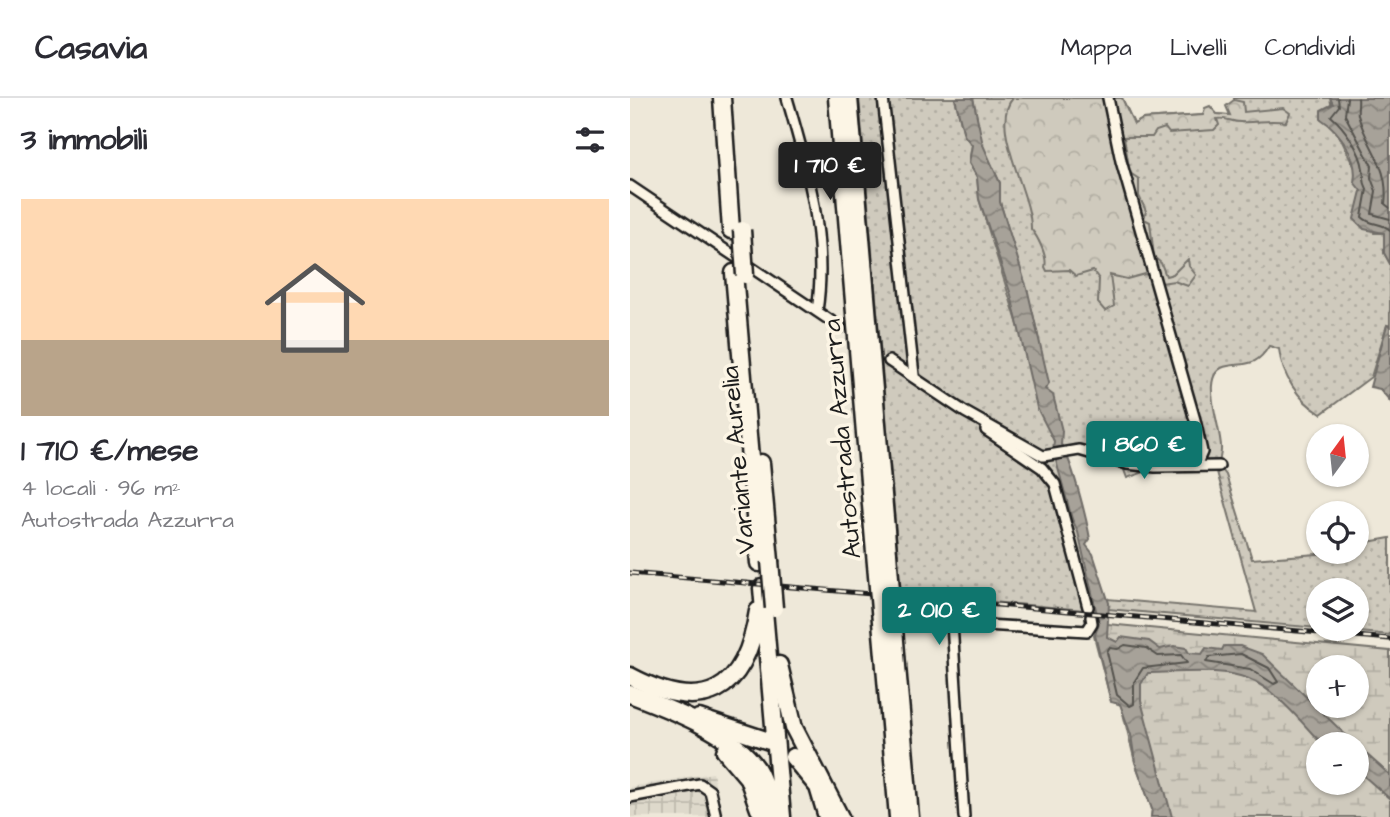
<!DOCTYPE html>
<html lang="it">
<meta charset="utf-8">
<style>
:root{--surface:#fff;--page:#f7f7f7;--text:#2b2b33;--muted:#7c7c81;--line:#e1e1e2;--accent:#0f766e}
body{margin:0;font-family:"Architects Daughter",sans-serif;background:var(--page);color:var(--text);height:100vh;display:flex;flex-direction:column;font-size:26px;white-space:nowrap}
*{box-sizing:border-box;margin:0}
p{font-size:23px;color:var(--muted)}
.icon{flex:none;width:38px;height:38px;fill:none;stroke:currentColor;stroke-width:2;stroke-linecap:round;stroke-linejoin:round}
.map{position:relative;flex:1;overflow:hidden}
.panel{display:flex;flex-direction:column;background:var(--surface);width:630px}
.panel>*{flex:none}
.needle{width:46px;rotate:15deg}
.buttons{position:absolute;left:676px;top:326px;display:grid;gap:14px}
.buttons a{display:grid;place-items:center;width:63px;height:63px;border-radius:50%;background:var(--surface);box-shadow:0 2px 5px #0004;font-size:35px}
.price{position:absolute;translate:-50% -60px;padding:0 16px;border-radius:7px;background:var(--accent);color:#fff;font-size:23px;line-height:46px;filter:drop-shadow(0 2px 4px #0008)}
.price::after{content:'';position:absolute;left:50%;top:42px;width:21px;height:16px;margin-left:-10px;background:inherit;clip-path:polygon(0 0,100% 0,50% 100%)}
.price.active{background:#222;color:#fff}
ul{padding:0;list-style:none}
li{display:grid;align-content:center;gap:14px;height:371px;padding:0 21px}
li+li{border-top:2px solid var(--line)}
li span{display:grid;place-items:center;height:217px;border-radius:0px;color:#555}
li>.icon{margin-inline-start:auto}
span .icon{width:126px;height:126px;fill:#fffc;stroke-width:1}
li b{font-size:30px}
h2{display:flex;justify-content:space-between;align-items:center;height:84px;padding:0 21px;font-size:30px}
header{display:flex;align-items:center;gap:42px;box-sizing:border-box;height:98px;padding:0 35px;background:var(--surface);border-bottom:2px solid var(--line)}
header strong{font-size:33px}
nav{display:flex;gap:38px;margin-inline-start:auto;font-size:24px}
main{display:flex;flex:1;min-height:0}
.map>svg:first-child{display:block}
.industrial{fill:url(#industrial-grid)}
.grass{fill:url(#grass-dots);stroke:#76736c;stroke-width:2}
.forest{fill:url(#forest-crowns);stroke:#76736c;stroke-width:2}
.wetland{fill:url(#wetland-marsh);stroke:#76736c;stroke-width:2;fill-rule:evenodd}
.water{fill:url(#water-waves);stroke:#6f6c67;stroke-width:2}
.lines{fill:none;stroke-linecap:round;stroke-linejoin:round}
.shore{stroke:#54524e;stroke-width:2}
.street-casing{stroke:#1c1c1c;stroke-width:14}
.highway-casing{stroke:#1c1c1c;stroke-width:21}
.street{stroke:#fcf5e5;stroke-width:9}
.highway{stroke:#fcf5e5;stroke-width:16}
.rail-casing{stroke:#1c1c1c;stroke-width:5}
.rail{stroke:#fcf5e5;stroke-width:2.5;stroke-dasharray:8;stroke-linecap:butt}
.highway-bridge-casing{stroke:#1c1c1c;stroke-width:21;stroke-linecap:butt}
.highway-bridge{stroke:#fcf5e5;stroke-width:16}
.labels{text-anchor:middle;stroke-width:7;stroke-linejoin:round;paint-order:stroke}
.street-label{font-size:26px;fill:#1c1c1c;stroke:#fcf5e5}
</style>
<header>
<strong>Casavia</strong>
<nav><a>Mappa</a><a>Livelli</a><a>Condividi</a></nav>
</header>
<main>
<section class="panel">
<h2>3 immobili<svg class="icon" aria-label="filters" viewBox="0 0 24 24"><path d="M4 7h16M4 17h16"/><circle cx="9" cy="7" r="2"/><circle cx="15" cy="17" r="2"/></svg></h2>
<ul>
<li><span style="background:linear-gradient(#ffd9b3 65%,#b9a48a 0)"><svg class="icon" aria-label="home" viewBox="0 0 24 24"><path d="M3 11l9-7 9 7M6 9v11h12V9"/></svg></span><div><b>1 710 €/mese</b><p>4 locali · 96 m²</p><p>Autostrada Azzurra</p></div></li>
</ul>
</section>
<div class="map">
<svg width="760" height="719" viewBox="0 0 760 719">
<defs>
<pattern id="industrial-grid" width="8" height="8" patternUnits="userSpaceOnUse" patternTransform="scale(1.75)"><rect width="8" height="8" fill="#ded9cb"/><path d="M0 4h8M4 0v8" fill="none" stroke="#bebaae"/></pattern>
<pattern id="grass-dots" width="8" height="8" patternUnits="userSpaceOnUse" patternTransform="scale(1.75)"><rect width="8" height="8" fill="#cfcabd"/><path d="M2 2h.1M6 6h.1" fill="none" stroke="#b1ada2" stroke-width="1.8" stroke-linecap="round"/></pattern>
<pattern id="forest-crowns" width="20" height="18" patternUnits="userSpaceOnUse" patternTransform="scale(1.75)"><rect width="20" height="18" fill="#cfcabd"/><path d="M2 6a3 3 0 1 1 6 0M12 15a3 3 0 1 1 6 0" fill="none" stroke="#b1ada2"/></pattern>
<pattern id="wetland-marsh" width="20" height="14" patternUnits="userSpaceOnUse" patternTransform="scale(1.75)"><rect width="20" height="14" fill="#cfcabd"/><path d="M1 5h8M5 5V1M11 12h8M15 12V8" fill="none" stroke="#b1ada2"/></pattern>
<pattern id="water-waves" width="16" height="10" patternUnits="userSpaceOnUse" patternTransform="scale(1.75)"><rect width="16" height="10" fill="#a7a299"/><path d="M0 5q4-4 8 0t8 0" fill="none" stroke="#87837c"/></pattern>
</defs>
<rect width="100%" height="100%" fill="#eee8d9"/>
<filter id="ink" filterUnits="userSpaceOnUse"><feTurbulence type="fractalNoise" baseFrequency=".0143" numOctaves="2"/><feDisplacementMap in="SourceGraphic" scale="14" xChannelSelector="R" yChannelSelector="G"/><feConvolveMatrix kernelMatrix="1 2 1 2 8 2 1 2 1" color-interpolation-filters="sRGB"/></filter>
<g filter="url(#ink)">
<path class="industrial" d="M83 675 91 719H0V689Z"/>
<g class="grass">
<path d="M229 0H325L334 37 342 47 339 65 347 79 349 101 424 343V352L449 434 466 513 271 496Z"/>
<path d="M343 0H492L504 26 513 21 587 16 606 18 604 0H700L706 31 726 72 744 135H754V155L760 165V228L757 227 741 279 691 316C668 302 652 278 649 251L639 248C627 268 618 265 598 268 565 273 593 331 591 352 591 358 589 361 589 368L596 377 622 461 726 453V446L760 440V537L688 530H726V492H688V530L478 511V501L626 514 587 374 517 373 497 380 491 364 436 353 431 347 430 335 415 291 411 252 403 216 370 104V85L352 47Z"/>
</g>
<path class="forest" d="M383 0H492L504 26 513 21 573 17 575 10 580 8 587 16 600 17 596 8 604 2 613 4 614 14 653 10 660 15 656 24C641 21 625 25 610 24 601 24 596 19 587 21L589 27 584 32 539 35 535 30 526 33 522 39H494L500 75 509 81V98L516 113 514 121 520 124 524 159 531 165 536 178 543 176 558 161 559 168 566 177 558 188 544 183 531 185 515 176 497 181 480 177 484 208 475 213 468 205 469 181 463 173 446 178 439 172 417 173 415 169C418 159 408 139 401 131 402 96 358 28 383 0Z"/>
<path class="wetland" d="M467 525 760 553V719H521L522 711 505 664 491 607 481 603 464 538ZM688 569H726V607H688ZM688 646H726V684H688Z"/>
<g class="water">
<path d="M325 0H343L353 47 370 85V104L398 194 419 285 415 291 423 297 432 333 431 347C441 358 457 423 460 441L456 447 463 456 479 505 477 539 487 544 491 539 519 543 530 551 544 548 556 550 559 555 572 556 576 550 592 552 594 548H610L632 556 725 646H699L695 639 688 642C622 567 615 572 518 575L511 586V603L542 719H521L522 711 505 664 501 637 490 606 481 604 479 596 465 537 469 525 448 434 442 421 423 352 424 343 407 310 381 197 349 101 347 79 339 65 342 47 334 37Z"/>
<path d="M700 0H760V166L754 155V135L734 131 724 121 731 93 724 84C729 61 710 33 691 21V12L703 6Z"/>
<path d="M757 227 760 228V303L750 291 740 289Z"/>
<path d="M726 647 760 677V701L726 671Z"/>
</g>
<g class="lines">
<g class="shore">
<path d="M708 0 709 8 701 18C714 29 731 53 733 71 735 80 732 82 737 91L732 119C741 128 752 124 760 132"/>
<path d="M717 0 715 17 742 68 741 80 746 93 742 116 760 121"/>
<path d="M728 0C729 5 727 12 728 17 737 50 760 68 755 106L760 110"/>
<path d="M495 547 516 550 528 558 551 557 557 565 513 570 504 584V606L500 608 487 597 477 554 479 550 488 551Z"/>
<path d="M611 556 639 570 648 584 644 586 620 571 576 564 579 559Z"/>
</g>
<g class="street-casing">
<g id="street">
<path d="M157 0C177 68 198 142 187 213"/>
<path d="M253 0 284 277"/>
<path d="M478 0 491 63 565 322 572 354 566 368"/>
<path d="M0 88 210 229"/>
<path d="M259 263 335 314 413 358 449 352 497 366 525 369 589 368"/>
<path d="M356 332 412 370 425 386 458 509"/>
<path d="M0 699 70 686 80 693 86 719"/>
<path d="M334 719 322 525 457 533 462 525 461 519"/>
</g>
</g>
<g class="highway-casing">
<g id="highway">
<path d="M92 0 101 132"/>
<path d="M207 0 245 455"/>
<path d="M219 0 258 455"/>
<path d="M104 175 129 465"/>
<path d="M131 365 140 463"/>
<path d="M132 490 152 719"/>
<path d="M149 567 164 630 210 719"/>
<path d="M267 568 280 719"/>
<path d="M255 569 268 719"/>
<path d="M0 578C73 617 115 596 128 513"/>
<path d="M0 596C39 611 104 635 127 671 136 686 137 702 139 719"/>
<path d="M69 620 139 643"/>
<path d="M95 653 118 680 129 711"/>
<path d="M163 659 188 689 197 719"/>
</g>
</g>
<use href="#street" class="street"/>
<use href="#highway" class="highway"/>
<g class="rail-casing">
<path id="rail" d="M0 475 760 541"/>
</g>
<use href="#rail" class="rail"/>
<g class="highway-bridge-casing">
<g id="highway-bridge">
<path d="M112 132 115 177"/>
<path d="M245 455 255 569"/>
<path d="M258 455 267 568"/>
<path d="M140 463 144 510"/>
</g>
</g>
<use href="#highway-bridge" class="highway-bridge"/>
</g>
</g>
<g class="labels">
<g class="street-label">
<text transform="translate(211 341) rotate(-95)" y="9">Autostrada Azzurra</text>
<text transform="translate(107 362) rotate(-95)" y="9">Variante Aurelia</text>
</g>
</g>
</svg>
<div class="buttons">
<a><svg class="needle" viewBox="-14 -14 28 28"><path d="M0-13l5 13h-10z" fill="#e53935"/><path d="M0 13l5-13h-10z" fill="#7c7c81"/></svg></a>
<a><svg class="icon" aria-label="locate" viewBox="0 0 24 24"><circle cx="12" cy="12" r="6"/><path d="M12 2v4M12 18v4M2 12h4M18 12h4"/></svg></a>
<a><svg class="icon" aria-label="layers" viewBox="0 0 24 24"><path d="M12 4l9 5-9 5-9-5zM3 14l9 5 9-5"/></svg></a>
<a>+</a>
<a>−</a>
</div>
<b class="price active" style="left:200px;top:104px">1 710 €</b>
<b class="price" style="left:514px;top:383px">1 860 €</b>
<b class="price" style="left:309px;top:549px">2 010 €</b>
</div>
</main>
